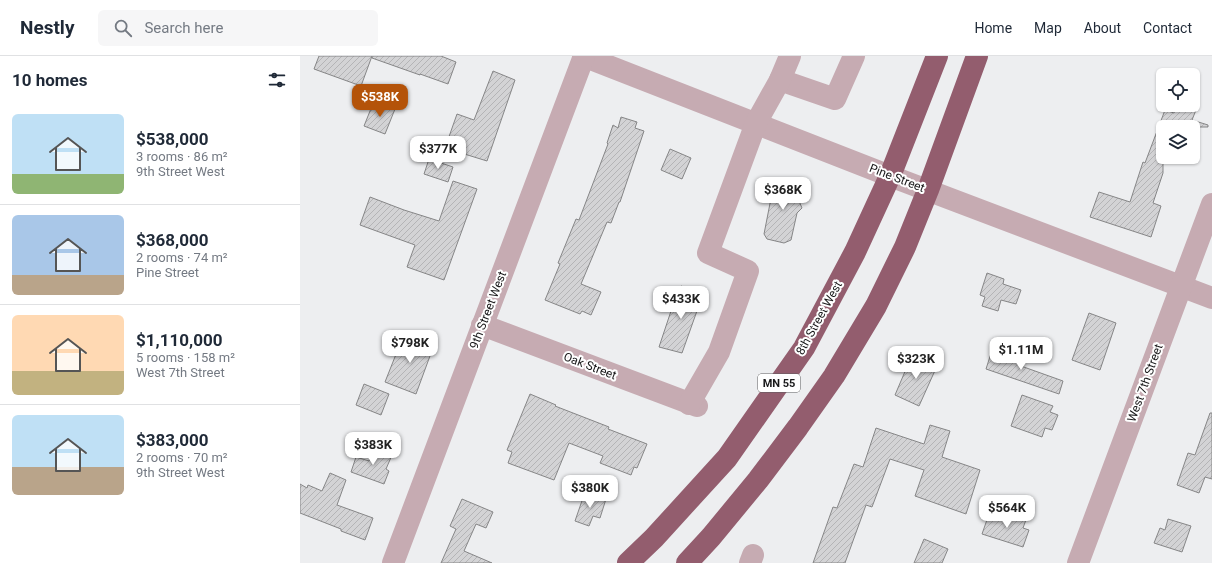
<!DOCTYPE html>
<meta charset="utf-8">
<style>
:root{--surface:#fff;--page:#f6f6f7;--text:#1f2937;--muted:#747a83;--line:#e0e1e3;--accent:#b45309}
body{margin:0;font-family:Roboto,sans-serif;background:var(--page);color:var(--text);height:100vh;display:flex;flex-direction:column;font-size:15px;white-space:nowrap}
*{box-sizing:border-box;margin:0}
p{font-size:13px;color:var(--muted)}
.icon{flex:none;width:22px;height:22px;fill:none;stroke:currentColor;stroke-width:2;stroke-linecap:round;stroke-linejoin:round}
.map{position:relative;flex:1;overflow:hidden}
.side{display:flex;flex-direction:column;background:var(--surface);width:300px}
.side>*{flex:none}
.controls{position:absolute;left:856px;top:12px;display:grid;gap:8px}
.controls a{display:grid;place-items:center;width:44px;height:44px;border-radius:6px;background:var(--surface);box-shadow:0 1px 3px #0004;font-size:20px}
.price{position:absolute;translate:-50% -34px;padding:0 9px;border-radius:8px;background:#fff;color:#222;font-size:13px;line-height:26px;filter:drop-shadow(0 1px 2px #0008)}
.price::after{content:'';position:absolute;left:50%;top:24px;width:12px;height:9px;margin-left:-6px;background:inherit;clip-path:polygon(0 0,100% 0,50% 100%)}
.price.on{background:var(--accent);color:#fff}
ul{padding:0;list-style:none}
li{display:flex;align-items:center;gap:12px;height:100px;padding:0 12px}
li+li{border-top:1px solid var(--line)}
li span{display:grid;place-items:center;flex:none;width:112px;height:80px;border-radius:6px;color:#555}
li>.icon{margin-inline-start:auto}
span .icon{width:48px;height:48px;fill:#fffc;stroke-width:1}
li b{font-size:17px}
h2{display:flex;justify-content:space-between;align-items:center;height:48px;padding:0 12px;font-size:17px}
header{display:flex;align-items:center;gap:24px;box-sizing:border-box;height:56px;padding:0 20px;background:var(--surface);border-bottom:1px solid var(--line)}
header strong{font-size:19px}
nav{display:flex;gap:22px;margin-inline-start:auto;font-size:14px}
.search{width:280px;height:36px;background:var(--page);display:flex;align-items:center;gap:10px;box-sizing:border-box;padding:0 14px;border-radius:6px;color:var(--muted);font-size:15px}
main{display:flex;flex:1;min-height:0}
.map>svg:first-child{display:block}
.building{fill:url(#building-hatch);stroke:#868687}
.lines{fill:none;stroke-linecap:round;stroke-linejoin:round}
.minor{stroke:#c6abb2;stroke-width:22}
.highway{stroke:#935d6e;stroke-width:22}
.labels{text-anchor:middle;stroke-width:4;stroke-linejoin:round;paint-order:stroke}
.shield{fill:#fff;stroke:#5d5d5e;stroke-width:1}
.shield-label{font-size:11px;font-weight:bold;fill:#181819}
.street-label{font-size:12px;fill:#181819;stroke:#fff}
</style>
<header>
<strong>Nestly</strong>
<div class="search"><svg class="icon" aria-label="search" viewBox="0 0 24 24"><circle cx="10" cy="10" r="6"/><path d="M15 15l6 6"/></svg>Search here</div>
<nav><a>Home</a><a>Map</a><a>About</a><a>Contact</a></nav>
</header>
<main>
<section class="side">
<h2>10 homes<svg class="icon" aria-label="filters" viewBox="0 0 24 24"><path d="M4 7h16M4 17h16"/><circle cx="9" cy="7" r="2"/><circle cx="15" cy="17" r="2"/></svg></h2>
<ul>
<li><span style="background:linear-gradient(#bfe0f5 75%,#8fb573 0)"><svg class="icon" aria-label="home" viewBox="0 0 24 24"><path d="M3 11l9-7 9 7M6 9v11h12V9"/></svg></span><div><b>$538,000</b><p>3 rooms · 86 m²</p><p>9th Street West</p></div></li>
<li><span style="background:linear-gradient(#a9c7e8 75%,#b9a48a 0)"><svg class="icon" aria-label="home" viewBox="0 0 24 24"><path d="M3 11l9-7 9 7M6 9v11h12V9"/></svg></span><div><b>$368,000</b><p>2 rooms · 74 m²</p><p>Pine Street</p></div></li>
<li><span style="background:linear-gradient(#ffd9b3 70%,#c2b280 0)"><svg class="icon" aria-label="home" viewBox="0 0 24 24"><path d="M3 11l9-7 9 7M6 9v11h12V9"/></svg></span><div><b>$1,110,000</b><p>5 rooms · 158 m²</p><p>West 7th Street</p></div></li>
<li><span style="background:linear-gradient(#bfe0f5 65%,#b9a48a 0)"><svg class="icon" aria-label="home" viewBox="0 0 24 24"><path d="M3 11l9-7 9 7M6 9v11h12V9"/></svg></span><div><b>$383,000</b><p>2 rooms · 70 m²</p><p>9th Street West</p></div></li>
</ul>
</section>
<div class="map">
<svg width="912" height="507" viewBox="0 0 912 507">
<defs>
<pattern id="building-hatch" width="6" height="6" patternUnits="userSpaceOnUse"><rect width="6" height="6" fill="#d3d3d5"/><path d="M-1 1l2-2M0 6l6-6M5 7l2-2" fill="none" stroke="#b4b4b6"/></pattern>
</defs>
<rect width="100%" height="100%" fill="#edeef0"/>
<g class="building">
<path d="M19 0H72L61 30 14 13Z"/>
<path d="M73 0H141L156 6 148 28 120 18V19L72 2Z"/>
<path d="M193 15 215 24 187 105 145 92 157 58 174 64Z"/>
<path d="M74 45 95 53 85 78 64 70Z"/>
<path d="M877 49H898L892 64 908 69V71H863V117L853 147 861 150 851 181 790 161 799 136 830 146 843 106 845 107 865 54 874 57Z"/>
<path d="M321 61 337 66 335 72 344 75 320 146H319L311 167 307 166 281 228 301 236 291 259 282 255 280 258 245 244 260 208 258 207 276 163 279 164 308 88 307 87 313 69 318 72Z"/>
<path d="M370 93 391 102 382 123 361 114Z"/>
<path d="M129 103 153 111 148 126 124 118Z"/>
<path d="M479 123 497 126 501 132 499 145 502 152 497 157 491 184 484 187 467 183 464 178 474 127Z"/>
<path d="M153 125 177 133 144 224 107 211 115 189 60 169 70 141 104 154 139 165Z"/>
<path d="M687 217 704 223 703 228 721 234 716 248 701 244 698 255 682 250 685 241 680 239Z"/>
<path d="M381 230 403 238 382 297 359 291 375 243 377 244Z"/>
<path d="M789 257 816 267 800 314 772 304Z"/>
<path d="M104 278 134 289 116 338 85 326Z"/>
<path d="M693 291 724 302 721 310 763 325 759 338 686 313Z"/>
<path d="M612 299 637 310 619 350 595 339Z"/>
<path d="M64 328 89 338 81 359 56 349Z"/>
<path d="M230 338 256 349 255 350 309 371 308 373 347 388 337 412 334 411 331 419 300 407 303 400 269 387 254 424 208 407 212 396 207 394Z"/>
<path d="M722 339 753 350 750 356 758 359 752 374 745 372 742 381 711 370Z"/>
<path d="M910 357H912V423L905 421 899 437 877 429 888 397 895 399Z"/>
<path d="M630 369 650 375 642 401 680 414 666 458 615 440 624 414 590 403 572 451 566 449 545 507H513L533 451 537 452 554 408 563 411 576 372 624 388Z"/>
<path d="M73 392 92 399 86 413 89 415 84 428 51 416 56 401 69 405Z"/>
<path d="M30 417 46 424 37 449 73 462 65 484 41 475V473L0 457V428L7 432 8 429 22 435Z"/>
<path d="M285 436 306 443 300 462 293 460 289 470 275 465Z"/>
<path d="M162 443 193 456 186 472 176 468 164 495 192 507H141L156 473 150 470Z"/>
<path d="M708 455 727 461 723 472 729 474 723 491 682 478 689 458 705 463Z"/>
<path d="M868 463 891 470 882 496 854 487 860 472 865 474Z"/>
<path d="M624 483 648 493 642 507H614Z"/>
</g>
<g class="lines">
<g class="minor">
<path d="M283 0 590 120 912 242"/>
<path d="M480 24 535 43 554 0"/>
<path d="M182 269 397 350"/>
<path d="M389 348 419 296 448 215 408 197 456 67 480 24 490 0"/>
<path d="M93 507 284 0"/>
<path d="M450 507 453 499"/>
<path d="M778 507 912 148"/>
</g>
<g class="highway">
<path d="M328 507 354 482 427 402 504 292 555 196 590 120 637 0"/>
<path d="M387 507 411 481 458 424 498 371 534 320 576 250 605 191 628 134 677 0"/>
</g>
</g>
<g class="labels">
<rect class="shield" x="458" y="318" width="42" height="18" rx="3"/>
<g class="shield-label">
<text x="479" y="331">MN 55</text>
</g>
<g class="street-label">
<text transform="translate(597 122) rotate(21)" y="4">Pine Street</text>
<text transform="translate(188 254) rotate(-69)" y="4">9th Street West</text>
<text transform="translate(519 262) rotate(-61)" y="4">8th Street West</text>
<text transform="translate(290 310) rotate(21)" y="4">Oak Street</text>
<text transform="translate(845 327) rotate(-70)" y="4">West 7th Street</text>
</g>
</g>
</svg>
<div class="controls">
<a><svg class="icon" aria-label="locate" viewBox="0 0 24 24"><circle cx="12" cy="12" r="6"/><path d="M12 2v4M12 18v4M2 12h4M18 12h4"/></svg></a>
<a><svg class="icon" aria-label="layers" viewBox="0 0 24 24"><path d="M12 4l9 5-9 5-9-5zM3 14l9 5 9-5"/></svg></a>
</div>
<b class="price on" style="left:80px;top:62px">$538K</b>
<b class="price" style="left:138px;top:114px">$377K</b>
<b class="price" style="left:483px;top:155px">$368K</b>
<b class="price" style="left:381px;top:264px">$433K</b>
<b class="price" style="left:110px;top:308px">$798K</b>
<b class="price" style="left:721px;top:315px">$1.11M</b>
<b class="price" style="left:616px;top:324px">$323K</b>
<b class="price" style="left:73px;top:410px">$383K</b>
<b class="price" style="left:290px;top:453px">$380K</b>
<b class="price" style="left:707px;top:473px">$564K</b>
</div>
</main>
